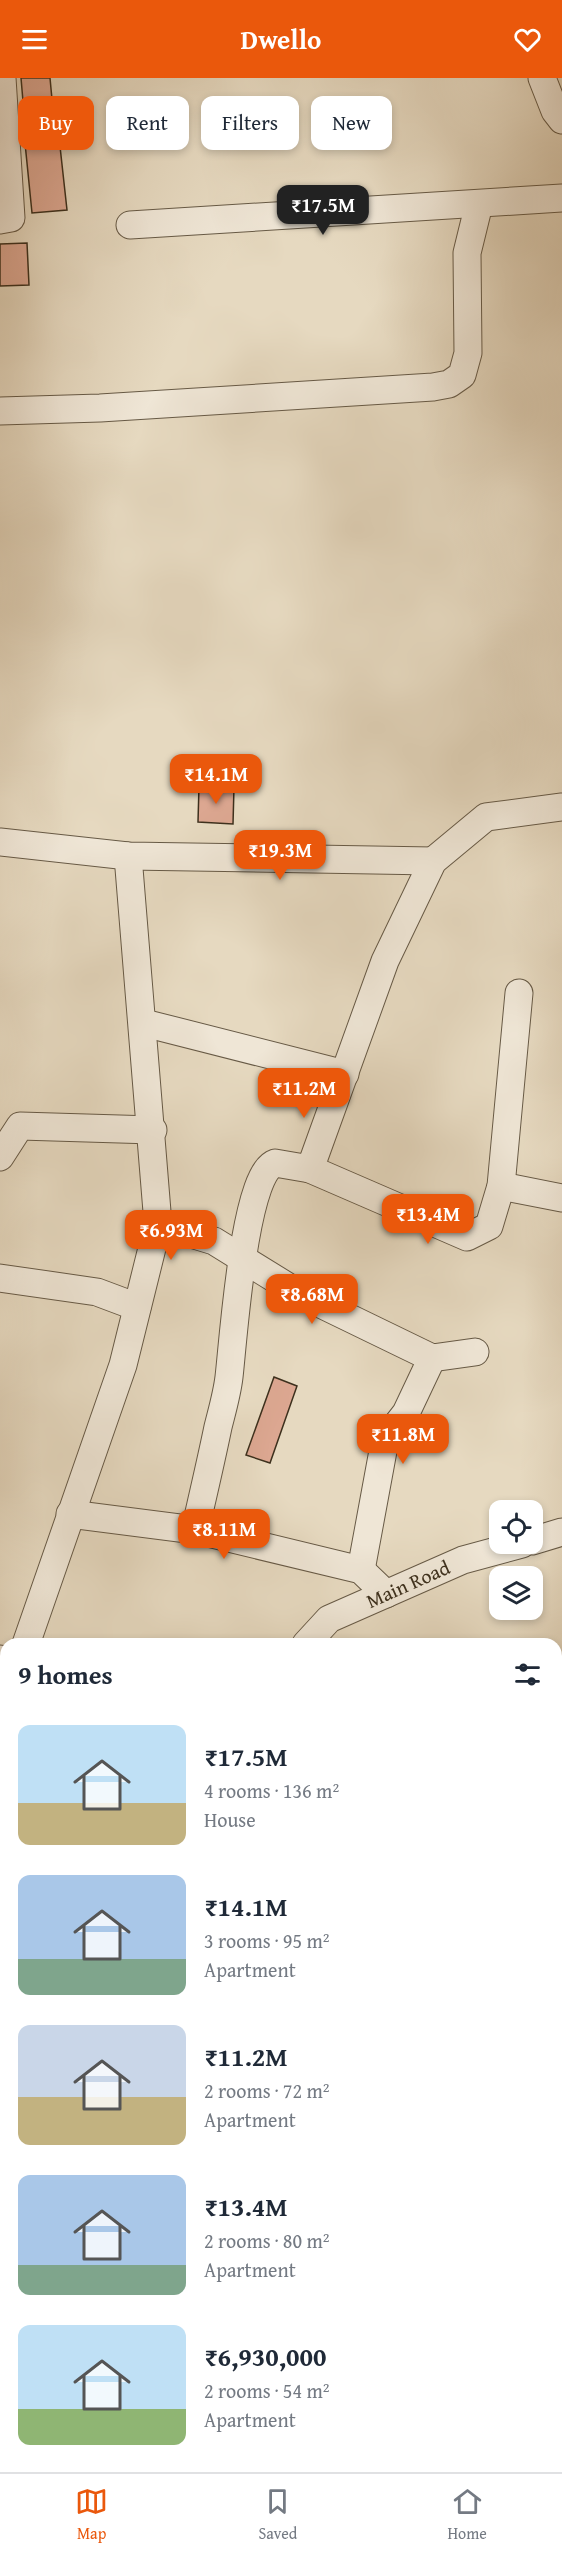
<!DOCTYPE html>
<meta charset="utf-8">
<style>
:root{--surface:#fff;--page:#f6f6f7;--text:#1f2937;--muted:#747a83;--line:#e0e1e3;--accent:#ea580c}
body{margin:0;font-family:"Gentium Book Plus",serif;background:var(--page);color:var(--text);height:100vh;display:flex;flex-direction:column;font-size:22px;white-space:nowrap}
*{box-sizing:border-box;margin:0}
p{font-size:20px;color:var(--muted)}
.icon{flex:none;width:33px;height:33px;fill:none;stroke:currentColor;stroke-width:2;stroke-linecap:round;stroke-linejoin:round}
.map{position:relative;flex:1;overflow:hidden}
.panel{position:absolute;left:0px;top:1560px;width:562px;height:834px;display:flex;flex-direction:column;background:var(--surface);border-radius:18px 18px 0 0;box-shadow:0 3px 9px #0003}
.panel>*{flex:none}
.banner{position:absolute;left:18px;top:18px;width:526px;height:54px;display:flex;gap:12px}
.controls{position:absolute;left:489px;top:1422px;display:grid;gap:12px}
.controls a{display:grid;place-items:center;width:54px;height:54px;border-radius:12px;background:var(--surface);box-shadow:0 3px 9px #0003;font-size:30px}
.price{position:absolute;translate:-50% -51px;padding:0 14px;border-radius:12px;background:var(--accent);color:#fff;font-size:20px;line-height:39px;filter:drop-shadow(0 2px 3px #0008)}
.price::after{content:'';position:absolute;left:50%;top:36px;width:18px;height:14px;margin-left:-9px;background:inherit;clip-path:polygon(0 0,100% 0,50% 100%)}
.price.selected{background:#222;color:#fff}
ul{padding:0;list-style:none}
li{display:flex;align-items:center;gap:18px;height:150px;padding:0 18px}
li span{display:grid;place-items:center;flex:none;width:168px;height:120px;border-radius:12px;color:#555}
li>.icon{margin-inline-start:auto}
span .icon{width:72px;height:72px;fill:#fffc;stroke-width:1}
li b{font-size:26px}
h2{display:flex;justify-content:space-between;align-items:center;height:72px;padding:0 18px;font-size:26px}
.chip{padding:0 21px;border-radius:12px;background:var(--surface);box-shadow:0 3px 9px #0003;font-size:21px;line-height:54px}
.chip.selected{background:var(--accent);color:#fff}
header{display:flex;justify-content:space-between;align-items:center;height:78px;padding:0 18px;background:var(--accent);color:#fff;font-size:27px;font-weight:700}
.dock{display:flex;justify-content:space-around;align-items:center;height:84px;border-top:2px solid var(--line);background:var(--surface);font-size:16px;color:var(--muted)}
.dock a{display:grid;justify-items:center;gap:3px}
.dock .selected{color:var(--accent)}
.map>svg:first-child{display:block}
.building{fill:#dca791;stroke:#3d301d;stroke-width:1.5}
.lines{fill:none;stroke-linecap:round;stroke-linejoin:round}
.minor-casing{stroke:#675a46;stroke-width:29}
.secondary-casing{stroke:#3d301d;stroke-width:35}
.minor{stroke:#efe6d6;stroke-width:27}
.secondary{stroke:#efe6d6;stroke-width:33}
.labels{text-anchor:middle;stroke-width:6;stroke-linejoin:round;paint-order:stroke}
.street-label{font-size:20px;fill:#3d301d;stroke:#efe6d6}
</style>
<header><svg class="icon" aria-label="menu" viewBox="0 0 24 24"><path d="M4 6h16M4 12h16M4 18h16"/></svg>Dwello<svg class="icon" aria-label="heart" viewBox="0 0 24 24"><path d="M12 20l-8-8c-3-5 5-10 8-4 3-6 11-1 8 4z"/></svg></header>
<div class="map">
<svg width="562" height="2394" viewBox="0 0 562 2394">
<rect width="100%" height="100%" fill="#e6d9c0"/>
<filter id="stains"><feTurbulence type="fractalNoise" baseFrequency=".00333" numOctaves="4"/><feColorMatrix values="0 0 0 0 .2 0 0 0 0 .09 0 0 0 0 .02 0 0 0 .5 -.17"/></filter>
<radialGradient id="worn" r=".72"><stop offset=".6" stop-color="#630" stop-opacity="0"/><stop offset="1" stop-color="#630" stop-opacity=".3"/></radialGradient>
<g class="building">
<path d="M21 0H50L53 32H56L67 132 32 135 22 35H24Z"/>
<path d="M27 165 29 207 0 208V166Z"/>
<path d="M199 708 234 709 233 746 198 744Z"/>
<path d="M274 1299 297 1308 270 1385 246 1377Z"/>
</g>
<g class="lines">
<g class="minor-casing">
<g id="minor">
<path d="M542 0 555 33 562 42"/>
<path d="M0 142 11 140 2 0"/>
<path d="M130 147 562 120"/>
<path d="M0 333 100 330 433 309 449 306 462 297 468 275 467 175 479 126"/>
<path d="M0 764 128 778 433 783"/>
<path d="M144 945 345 996"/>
<path d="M0 1079 20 1048 153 1052"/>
<path d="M310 1091 467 1159 489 1148 501 1108 519 915"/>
<path d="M501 1108 562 1120"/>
<path d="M158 1146 214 1163 298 1215 432 1280 475 1274"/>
<path d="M0 1200 97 1214 137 1229"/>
<path d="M70 1436 195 1452 361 1492 386 1516"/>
<path d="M195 1452C203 1417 211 1383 218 1349 222 1333 227 1316 229 1299 233 1266 244 1095 275 1085L310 1091 385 883 433 783 486 739 562 729"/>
<path d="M532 1463 562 1454"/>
<path d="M361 1492 385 1362 406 1335 432 1280"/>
<path d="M26 1566 123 1287 158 1146 128 778"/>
<path d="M306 1566 329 1541 463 1482 522 1466"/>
<path d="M0 1581 6 1582"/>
<path d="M0 1990 6 1991"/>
<path d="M0 2133H6"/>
<path d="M0 2164 6 2165"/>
<path d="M0 2288 6 2289"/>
</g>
</g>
<g class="secondary-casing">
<g id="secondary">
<path d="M0 2335 6 2336"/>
<path d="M0 2371 6 2372"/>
<path d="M123 2388 166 2394"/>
<path d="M381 2388 423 2394"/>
</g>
</g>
<use href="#minor" class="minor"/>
<use href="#secondary" class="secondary"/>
</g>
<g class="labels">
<g class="street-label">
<text transform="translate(408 1506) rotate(-24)" y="7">Main Road</text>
</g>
</g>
<rect width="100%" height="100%" filter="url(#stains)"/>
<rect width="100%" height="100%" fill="url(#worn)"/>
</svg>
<div class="controls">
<a><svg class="icon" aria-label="locate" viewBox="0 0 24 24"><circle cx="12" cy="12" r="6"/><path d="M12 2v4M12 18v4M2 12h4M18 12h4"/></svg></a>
<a><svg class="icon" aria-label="layers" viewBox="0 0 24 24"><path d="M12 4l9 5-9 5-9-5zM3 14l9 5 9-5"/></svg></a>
</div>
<b class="price selected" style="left:323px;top:158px">₹17.5M</b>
<b class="price" style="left:216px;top:727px">₹14.1M</b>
<b class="price" style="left:280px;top:803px">₹19.3M</b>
<b class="price" style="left:304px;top:1041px">₹11.2M</b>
<b class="price" style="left:428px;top:1167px">₹13.4M</b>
<b class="price" style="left:171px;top:1183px">₹6.93M</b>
<b class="price" style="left:312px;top:1247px">₹8.68M</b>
<b class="price" style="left:403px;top:1387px">₹11.8M</b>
<b class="price" style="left:224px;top:1482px">₹8.11M</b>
<div class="banner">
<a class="chip selected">Buy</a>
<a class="chip">Rent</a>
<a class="chip">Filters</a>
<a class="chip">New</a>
</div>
<section class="panel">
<h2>9 homes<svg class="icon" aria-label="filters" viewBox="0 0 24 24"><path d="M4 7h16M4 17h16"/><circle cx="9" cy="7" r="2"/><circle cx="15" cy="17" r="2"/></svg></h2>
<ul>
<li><span style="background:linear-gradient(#bfe0f5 65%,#c2b280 0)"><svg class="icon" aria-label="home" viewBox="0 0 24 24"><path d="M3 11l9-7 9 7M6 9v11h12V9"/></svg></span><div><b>₹17.5M</b><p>4 rooms · 136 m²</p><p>House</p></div></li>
<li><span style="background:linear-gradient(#a9c7e8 70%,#7fa58c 0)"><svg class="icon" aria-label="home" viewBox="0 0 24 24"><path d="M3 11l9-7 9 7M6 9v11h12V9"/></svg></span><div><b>₹14.1M</b><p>3 rooms · 95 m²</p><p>Apartment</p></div></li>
<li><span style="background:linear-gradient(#c9d6e8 60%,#c2b280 0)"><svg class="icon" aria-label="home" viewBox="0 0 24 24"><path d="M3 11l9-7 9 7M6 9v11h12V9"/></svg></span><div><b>₹11.2M</b><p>2 rooms · 72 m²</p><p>Apartment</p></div></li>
<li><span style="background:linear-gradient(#a9c7e8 75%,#7fa58c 0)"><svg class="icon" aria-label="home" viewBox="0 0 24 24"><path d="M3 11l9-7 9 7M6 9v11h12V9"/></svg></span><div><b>₹13.4M</b><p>2 rooms · 80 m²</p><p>Apartment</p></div></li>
<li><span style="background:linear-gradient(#bfe0f5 70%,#8fb573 0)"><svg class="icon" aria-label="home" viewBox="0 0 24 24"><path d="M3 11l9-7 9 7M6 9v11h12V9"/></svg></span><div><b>₹6,930,000</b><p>2 rooms · 54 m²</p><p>Apartment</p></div></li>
</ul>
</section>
</div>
<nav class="dock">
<a class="selected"><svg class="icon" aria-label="map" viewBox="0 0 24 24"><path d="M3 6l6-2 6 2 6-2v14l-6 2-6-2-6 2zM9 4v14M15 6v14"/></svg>Map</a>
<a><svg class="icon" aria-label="saved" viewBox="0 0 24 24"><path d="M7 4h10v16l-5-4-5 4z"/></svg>Saved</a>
<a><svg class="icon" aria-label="home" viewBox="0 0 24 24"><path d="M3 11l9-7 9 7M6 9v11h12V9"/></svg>Home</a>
</nav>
